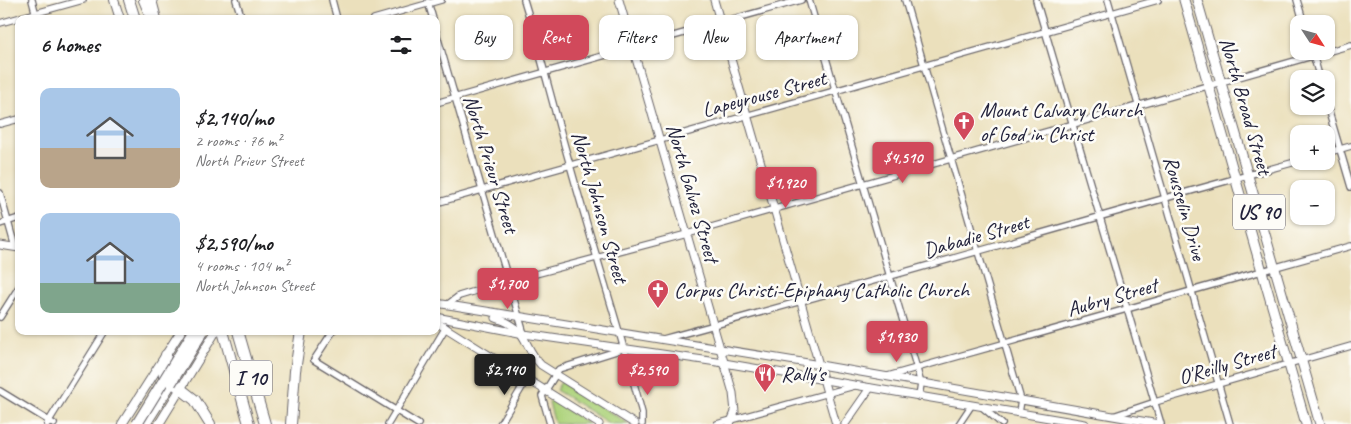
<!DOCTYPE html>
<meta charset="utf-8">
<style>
:root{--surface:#fff;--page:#f2f2f2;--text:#202124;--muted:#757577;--accent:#d1495b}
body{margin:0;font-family:Caveat,sans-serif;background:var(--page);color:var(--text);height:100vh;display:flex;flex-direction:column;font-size:19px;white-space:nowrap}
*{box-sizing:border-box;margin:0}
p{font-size:16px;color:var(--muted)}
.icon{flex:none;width:28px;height:28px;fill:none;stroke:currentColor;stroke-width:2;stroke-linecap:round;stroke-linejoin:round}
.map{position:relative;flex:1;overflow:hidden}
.side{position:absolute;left:15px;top:15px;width:425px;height:320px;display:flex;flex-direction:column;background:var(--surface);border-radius:10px;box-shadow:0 1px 4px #0004}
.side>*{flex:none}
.banner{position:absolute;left:455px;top:15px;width:475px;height:45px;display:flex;gap:10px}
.needle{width:32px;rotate:126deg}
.controls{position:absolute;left:1290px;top:15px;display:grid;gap:10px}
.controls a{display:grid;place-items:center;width:45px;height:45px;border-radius:10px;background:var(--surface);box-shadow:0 1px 4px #0004;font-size:25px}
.price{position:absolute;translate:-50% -42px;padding:0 11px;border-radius:5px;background:var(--accent);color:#fff;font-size:16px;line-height:32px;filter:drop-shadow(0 1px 2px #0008)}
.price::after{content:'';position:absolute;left:50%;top:30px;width:15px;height:11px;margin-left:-8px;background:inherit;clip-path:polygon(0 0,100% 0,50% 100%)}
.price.on{background:#222;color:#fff}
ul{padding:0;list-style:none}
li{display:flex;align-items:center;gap:15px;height:125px;padding:0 25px}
li span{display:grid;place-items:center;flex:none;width:140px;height:100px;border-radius:10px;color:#555}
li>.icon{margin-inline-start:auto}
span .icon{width:60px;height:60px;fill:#fffc;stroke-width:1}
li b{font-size:21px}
h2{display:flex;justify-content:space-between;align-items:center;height:60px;padding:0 25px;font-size:21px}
.pill{padding:0 18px;border-radius:10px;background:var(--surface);box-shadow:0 1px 4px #0004;font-size:18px;line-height:45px}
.pill.on{background:var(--accent);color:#fff}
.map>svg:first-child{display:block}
.green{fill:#add37c;stroke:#687a5c}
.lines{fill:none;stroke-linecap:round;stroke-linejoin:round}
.minor-casing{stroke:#686468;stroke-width:8}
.tertiary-casing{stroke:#686468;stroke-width:9}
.secondary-casing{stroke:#686468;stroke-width:10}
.primary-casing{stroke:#686468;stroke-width:11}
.motorway-casing{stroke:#686468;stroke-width:12}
.minor{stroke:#fff;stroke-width:5.5}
.tertiary{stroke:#fff;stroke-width:7}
.secondary{stroke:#fff;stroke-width:8}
.primary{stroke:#fff;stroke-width:9}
.motorway{stroke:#fff;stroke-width:10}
.motorway-bridge-casing{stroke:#686468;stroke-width:12;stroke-linecap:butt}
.motorway-bridge{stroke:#fff;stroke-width:10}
.labels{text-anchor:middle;stroke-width:5;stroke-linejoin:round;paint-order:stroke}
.shield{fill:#fdfcf7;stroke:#646373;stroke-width:1}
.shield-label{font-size:20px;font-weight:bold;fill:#22223b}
.street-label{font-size:21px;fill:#22223b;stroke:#fdfcf7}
.poi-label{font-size:21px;fill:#22223b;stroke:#fdfcf7;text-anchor:start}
</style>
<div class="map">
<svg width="1351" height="424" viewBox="0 0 1351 424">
<rect width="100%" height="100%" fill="#fdfcf7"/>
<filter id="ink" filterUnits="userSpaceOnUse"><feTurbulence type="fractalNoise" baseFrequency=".02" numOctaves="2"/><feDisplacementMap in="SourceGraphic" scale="10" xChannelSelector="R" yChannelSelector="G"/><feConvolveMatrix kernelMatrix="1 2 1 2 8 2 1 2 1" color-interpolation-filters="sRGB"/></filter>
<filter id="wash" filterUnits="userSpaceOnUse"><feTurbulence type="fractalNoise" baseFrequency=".0096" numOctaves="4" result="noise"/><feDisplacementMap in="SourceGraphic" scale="20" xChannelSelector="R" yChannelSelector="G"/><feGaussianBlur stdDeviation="1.12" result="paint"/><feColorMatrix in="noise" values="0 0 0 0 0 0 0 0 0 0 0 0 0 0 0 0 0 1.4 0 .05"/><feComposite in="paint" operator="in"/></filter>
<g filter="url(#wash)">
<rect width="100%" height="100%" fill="#ebe0bc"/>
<g class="green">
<path d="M561 382 629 424H610L556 390Z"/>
<path d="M551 400 589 424H555L549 403Z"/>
</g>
</g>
<g filter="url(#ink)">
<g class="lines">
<g class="minor-casing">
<g id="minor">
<path d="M32 0 37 19"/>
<path d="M236 0 242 19"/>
<path d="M332 0 337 19"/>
<path d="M524 0C541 55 554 110 570 165 593 248 620 330 642 413V424"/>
<path d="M809 0 917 369 921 384 919 397"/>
<path d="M905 0 1021 400 1019 413"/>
<path d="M1036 0 1161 424"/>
<path d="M1108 0 1230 424"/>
<path d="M1297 0 1304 24"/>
<path d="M428 2 433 19"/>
<path d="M374 19 441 0"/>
<path d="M0 23 83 0"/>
<path d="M436 32 524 334"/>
<path d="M1312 51 1320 79"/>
<path d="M1326 102 1351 187"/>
<path d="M436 103 801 0"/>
<path d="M0 124 19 119"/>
<path d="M1326 153 1351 146"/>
<path d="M0 193 15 247"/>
<path d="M436 203 1158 0"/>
<path d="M0 224 19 218"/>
<path d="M447 305 459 296 509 281 687 234 1351 45"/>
<path d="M0 317 19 287"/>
<path d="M333 331 314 360 418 424"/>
<path d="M663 339C876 282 1086 219 1299 161"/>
<path d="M888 376 1351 246"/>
<path d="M0 391 54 424"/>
<path d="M982 407 1002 424"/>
<path d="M1113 416 1155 402 1351 346"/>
<path d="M47 424 105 331"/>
<path d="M388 424 446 327"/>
<path d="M500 424 527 379"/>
<path d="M550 424 542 396 559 369 623 349"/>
<path d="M717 424 854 386"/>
<path d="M959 424 971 406"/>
</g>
</g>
<g class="tertiary-casing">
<g id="tertiary">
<path d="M619 0 733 393 735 412 730 424"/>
<path d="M714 0 836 424"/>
<path d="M0 245 19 248"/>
<path d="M436 303 820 365 1159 424"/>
<path d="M436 317 524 334 724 363 1085 424"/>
<path d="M496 318C530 329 521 344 541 365L635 424"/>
<path d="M436 322 599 424"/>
<path d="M845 424 870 388"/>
</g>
</g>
<g class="secondary-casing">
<g id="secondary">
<path d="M114 0 120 19"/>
<path d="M152 0 157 19"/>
<path d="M122 424 181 331"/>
<path d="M159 424 216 331"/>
</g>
</g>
<g class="primary-casing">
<g id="primary">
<path d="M1184 0 1306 424"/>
<path d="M1197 0 1320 424"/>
</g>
</g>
<g class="motorway-casing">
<g id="motorway">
<path d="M129 0 135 19"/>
<path d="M144 0 152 19"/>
<path d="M223 331 249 424"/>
<path d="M238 331 265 424"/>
<path d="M166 355 163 370 164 376 195 400 210 424"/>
<path d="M145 424 171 383"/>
<path d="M291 424 295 371 301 331"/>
</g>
</g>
<use href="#minor" class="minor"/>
<use href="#tertiary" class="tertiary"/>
<use href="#secondary" class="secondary"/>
<use href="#primary" class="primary"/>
<use href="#motorway" class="motorway"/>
<g class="motorway-bridge-casing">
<g id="motorway-bridge">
<path d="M171 383 203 331"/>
<path d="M137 424 194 331"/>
</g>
</g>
<use href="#motorway-bridge" class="motorway-bridge"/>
</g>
</g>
<defs>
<g id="church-pin" transform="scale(1.125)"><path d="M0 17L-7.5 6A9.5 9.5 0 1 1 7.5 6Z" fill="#d1495b" stroke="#fdfcf7"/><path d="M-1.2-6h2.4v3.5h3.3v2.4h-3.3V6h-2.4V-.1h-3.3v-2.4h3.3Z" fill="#fff"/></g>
<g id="restaurant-pin" transform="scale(1.125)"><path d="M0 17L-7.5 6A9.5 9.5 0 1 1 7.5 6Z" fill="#d1495b" stroke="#fdfcf7"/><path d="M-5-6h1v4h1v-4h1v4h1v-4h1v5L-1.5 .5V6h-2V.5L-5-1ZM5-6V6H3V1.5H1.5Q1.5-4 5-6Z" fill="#fff"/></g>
</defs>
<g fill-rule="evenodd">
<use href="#church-pin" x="964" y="122"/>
<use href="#church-pin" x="658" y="290"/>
<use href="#restaurant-pin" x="765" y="374"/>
</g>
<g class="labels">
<g class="shield">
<rect x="1233" y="194.5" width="52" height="35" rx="4"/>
<rect x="230" y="360.5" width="42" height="35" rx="4"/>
</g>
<g class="shield-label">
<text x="1259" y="219">US 90</text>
<text x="251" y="385">I 10</text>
</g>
<g class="street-label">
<text transform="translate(764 94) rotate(-15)" y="7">Lapeyrouse Street</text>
<text transform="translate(1246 106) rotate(74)" y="7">North Broad Street</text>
<text transform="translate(491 164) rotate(73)" y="7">North Prieur Street</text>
<text transform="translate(693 193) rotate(74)" y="7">North Galvez Street</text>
<text transform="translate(600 207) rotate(74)" y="7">North Johnson Street</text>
<text transform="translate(1185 208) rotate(74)" y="7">Rousselin Drive</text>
<text transform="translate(976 236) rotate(-16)" y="7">Dabadie Street</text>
<text transform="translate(1112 297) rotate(-16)" y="7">Aubry Street</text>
<text transform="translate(1227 364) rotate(-16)" y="7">O'Reilly Street</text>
</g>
<g class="poi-label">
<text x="980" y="117">Mount Calvary Church<tspan x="980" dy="24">of God in Christ</tspan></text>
<text x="674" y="297">Corpus Christi-Epiphany Catholic Church</text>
<text x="781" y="381">Rally's</text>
</g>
</g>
</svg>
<div class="controls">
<a><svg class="needle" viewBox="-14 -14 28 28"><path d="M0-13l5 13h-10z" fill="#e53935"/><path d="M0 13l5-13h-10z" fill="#757577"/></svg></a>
<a><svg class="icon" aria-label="layers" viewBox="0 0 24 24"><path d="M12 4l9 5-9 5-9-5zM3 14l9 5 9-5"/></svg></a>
<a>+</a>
<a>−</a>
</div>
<b class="price" style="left:903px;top:184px">$4,510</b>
<b class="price" style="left:786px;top:209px">$1,920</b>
<b class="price" style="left:508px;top:310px">$1,700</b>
<b class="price" style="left:897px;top:363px">$1,930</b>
<b class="price on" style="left:505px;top:396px">$2,140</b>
<b class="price" style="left:648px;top:396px">$2,590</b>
<div class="banner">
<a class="pill">Buy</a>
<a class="pill on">Rent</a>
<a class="pill">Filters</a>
<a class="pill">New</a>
<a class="pill">Apartment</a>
</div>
<section class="side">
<h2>6 homes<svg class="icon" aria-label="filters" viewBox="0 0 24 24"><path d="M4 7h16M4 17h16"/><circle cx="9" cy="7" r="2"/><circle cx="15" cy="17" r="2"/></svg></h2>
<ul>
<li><span style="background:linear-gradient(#a9c7e8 60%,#b9a48a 0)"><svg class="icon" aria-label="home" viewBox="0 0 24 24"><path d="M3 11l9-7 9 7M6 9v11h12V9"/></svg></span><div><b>$2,140/mo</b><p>2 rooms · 76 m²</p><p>North Prieur Street</p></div></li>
<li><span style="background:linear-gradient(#a9c7e8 70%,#7fa58c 0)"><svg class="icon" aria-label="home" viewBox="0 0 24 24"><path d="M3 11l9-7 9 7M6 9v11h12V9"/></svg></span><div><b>$2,590/mo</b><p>4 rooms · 104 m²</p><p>North Johnson Street</p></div></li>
</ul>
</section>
</div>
